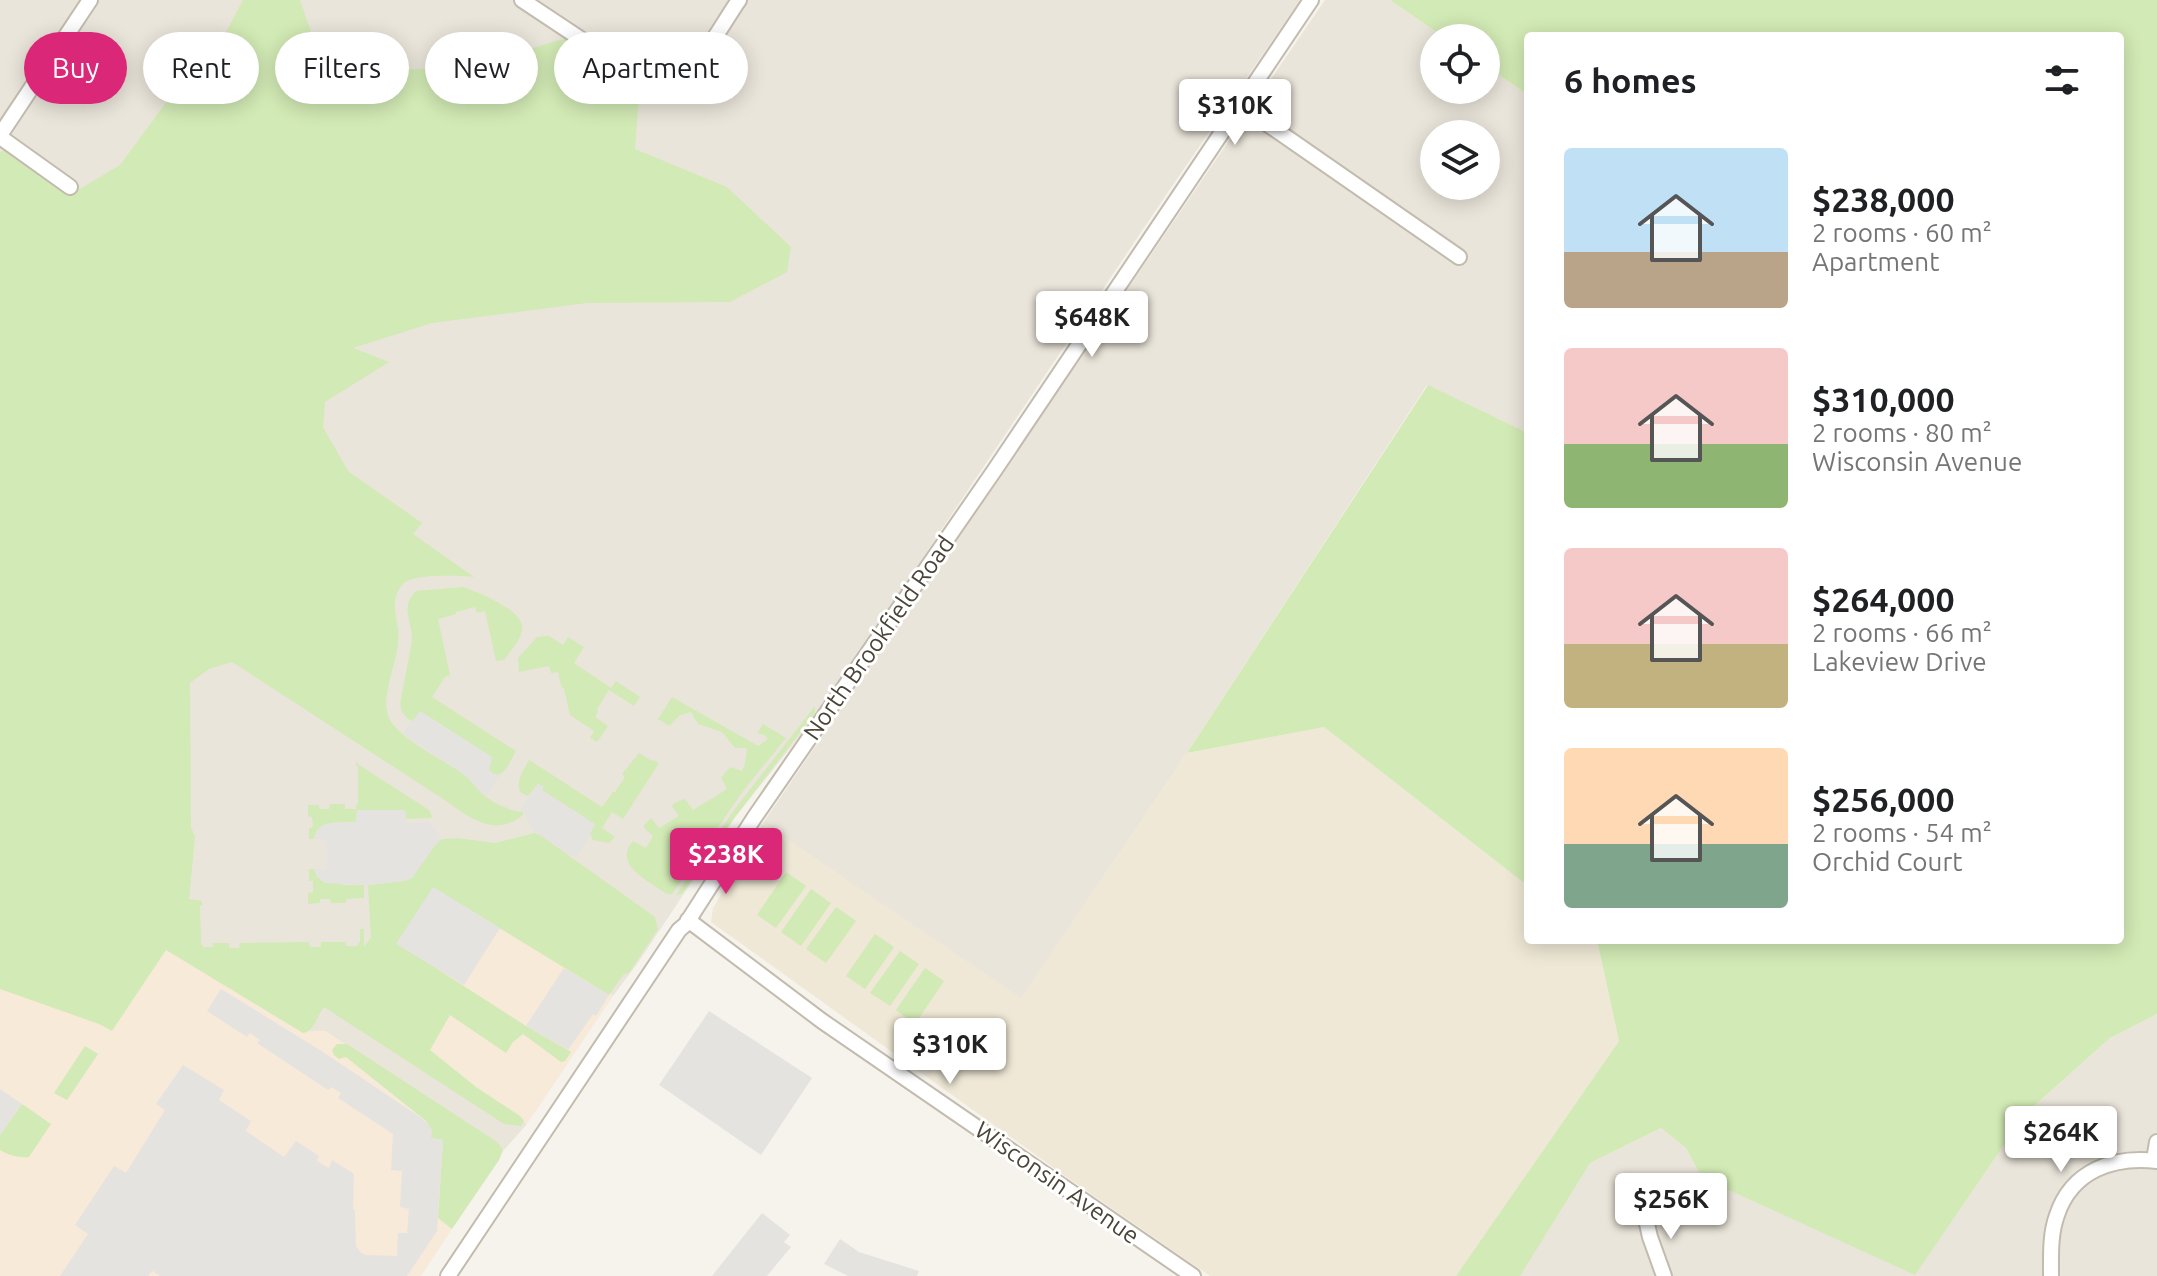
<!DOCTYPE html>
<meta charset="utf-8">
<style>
:root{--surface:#fff;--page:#f2f2f2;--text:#202124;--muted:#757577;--accent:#db2777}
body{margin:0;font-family:Ubuntu,sans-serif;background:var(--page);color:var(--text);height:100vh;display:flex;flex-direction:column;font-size:30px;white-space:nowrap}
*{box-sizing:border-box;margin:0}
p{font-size:26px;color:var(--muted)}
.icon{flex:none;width:44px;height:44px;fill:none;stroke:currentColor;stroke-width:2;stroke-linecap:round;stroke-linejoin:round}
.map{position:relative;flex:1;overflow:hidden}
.sheet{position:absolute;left:1524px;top:32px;width:600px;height:912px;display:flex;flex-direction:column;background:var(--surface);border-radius:8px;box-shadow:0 4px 20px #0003}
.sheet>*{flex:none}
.top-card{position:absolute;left:24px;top:32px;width:760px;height:72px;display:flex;gap:16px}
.tools{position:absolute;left:1420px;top:24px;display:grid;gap:16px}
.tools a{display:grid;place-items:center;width:80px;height:80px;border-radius:50%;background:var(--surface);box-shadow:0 4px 20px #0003;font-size:40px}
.price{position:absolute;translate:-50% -68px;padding:0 18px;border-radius:8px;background:#fff;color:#222;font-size:26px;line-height:52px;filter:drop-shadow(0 2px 4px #0008)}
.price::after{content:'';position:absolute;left:50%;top:48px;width:24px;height:18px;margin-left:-12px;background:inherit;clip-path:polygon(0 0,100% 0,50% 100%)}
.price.selected{background:var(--accent);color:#fff}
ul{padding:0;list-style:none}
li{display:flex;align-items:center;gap:24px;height:200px;padding:0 40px}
li span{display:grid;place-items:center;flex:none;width:224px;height:160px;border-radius:8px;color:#555}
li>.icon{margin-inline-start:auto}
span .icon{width:96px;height:96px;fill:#fffc;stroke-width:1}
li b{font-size:34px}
h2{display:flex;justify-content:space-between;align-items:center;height:96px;padding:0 40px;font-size:34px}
.pill{padding:0 28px;border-radius:36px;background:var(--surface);box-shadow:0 4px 20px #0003;font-size:28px;line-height:72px}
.pill.selected{background:var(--accent);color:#fff}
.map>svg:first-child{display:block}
.residential{fill:#eae5da;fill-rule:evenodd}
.commercial{fill:#f7ead8}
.education{fill:#efe8d6}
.green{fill:#d2eab5}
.parking{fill:#e5e3e0}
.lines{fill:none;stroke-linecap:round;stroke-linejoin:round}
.minor-casing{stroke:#c2bbae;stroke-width:18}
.minor{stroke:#fff;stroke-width:14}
.labels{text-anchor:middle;stroke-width:6;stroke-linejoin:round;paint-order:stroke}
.street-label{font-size:24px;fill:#4b4439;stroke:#fff}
</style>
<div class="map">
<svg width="2157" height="1276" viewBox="0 0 2157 1276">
<rect width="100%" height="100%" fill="#f6f3ec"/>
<g class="residential">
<path d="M0 0H1300L1168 192 854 660 811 722 736 816 637 964 613 996 419 871 336 997 527 1124 504 1150 325 1031 302 1032 0 980Z"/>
<path d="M1325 0H1390L1445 38H1434V90H1486V66L1528 95V433L1427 385 1187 753 1021 999 763 823ZM1434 134H1486V186H1434Z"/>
<path d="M2157 1014V1276H1516L1590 1163 1661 1128 1686 1148 1702 1178 1915 1274 2025 1114 2110 1038Z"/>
</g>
<g class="commercial">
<path d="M419 871 613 996 527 1124 335 997Z"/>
<path d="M158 942 302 1032 325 1031 504 1150 421 1276H0V980Z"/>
</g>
<path class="education" d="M1324 727 1528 886V940H1597L1619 1041 1456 1276H1210L1065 1176 711 922 713 908 763 823 1021 998 1187 753Z"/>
<g class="green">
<path d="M243 0H300L326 75 476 65 566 38 640 84 635 149 727 187 791 247 787 272 730 302 587 303 432 323 353 348 389 362 325 402 323 427 348 471 422 523 413 534 474 577C458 576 415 573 403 584 390 598 396 614 398 630 402 657 377 697 390 720 401 740 444 760 463 774 473 781 479 793 489 799 500 806 511 811 523 812V815C491 841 464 812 437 795L232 662 209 669 190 683 191 827 195 837 189 899 202 901V906H200L201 943 203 947H213V943H229V948H239L240 943 309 942 310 947H321V942H346V946H357L360 941V929H364V947L371 937 368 885 404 881 411 878 436 844 442 839 457 838 495 843 535 833 540 835 655 917 658 929 629 973 624 974 609 995 434 888 397 943 526 1026 571 1052 565 1061 561 1062 523 1034 513 1042 506 1053 450 1015 430 1050 476 1087 520 1116 524 1121 521 1126 504 1124 324 1007C317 1015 315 1031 303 1033L166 950 112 1031 99 1024 0 989V152L5 150 57 187 73 193 120 165 187 74 226 32Z"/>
<path d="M1390 0H2157V1014L2110 1038 2025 1114 1915 1275 1702 1178 1686 1148 1661 1128 1590 1163 1520 1276H1456L1619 1041 1597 940H2120V36H1528V95L1486 66V38H1445Z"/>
<path d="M1428 385 1528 433V886L1324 727 1187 753Z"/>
<path d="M463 587C478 592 520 609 522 626 524 637 510 651 504 660L496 661 485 611 477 613 475 607 456 612V614L438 619 450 675 445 677 432 697 516 751 506 769 499 775 493 774 489 770 491 757 421 712 412 721 408 719 402 712 400 704 412 641C413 621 399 608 416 591Z"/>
<path d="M549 636 563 645 568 637 584 647 574 663 611 688 616 681 640 697 634 706 609 690 597 709 598 711 595 717 608 726 597 742 590 738 594 731 570 715 564 689 561 686 558 672 551 673 549 666 519 672 518 658 537 637Z"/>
<path d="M672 697 758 746 768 739 765 735 757 733 763 724 786 738 743 791 672 894H667C649 881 612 865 633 841L646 848 653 836 644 828V825L651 818 659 828 679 816 672 806 674 803 685 799 693 810 727 789 721 778 730 767 742 771 745 764 747 748H735L722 732 698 724 691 712 680 715 669 726 658 719Z"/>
<path d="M815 706V713L732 821 682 894 676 895 734 810Z"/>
<path d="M639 753 652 761 654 760 659 763 623 819 612 812 602 828 615 837 609 843 593 840 590 833 595 825 542 790 543 787 538 784 528 796 520 792C516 779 523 771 529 760L602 807 613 792H615L625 777 622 774Z"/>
<path d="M356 761 359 765 429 810 432 816 431 818 406 819 405 810 357 811 356 822C340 822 320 820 314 839H309V828L313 827 312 817 308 816V805H319V809H329L330 804H345V809H356V805L358 804V766H356Z"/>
<path d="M309 869H314L317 877 344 885H364V898L346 899V903H331L330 899H320V903L308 904V893L313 892V881H309Z"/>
<path d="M786 872 806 886 776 928 757 915Z"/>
<path d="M811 889 831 903 801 946 781 932Z"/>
<path d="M836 907 856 921 826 963 806 949Z"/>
<path d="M875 934 894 947 865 989 846 976Z"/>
<path d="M900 951 919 964 890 1006 870 993Z"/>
<path d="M925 968 944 981 915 1024 896 1010Z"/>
<path d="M337 1044H347L497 1142 503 1150 499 1160 452 1229 438 1218 443 1140 431 1138 428 1124 426 1121 346 1057 339 1059 334 1055 332 1050Z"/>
<path d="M85 1046 98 1054 67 1100 54 1093Z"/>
<path d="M22 1104 51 1124 29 1157C19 1158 8 1155 0 1150V1135Z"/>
</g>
<g class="parking">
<path d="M420 711 492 757 489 770 493 774 499 775 486 797 465 775 403 734Z"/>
<path d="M538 784 544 787 542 790 595 824 590 832V836L575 858 540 835 535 833 523 812H519Z"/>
<path d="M357 810H405L406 823 430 822 442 839 436 844 412 878 404 881 368 885 325 883 317 877 314 869H327L326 840 314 839 316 831 323 825 331 823 356 822Z"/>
<path d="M433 887 500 928 464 985 396 944Z"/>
<path d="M564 968 609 995 596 1016 593 1014 568 1050 526 1026Z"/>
<path d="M221 989 320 1050 420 1117 428 1124 432 1130 431 1138 443 1140 437 1231 407 1276H160L153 1271 149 1274V1276H60L88 1234 75 1225 114 1166 126 1173 165 1110 156 1104 183 1065 224 1090 219 1100 251 1121 246 1131 284 1157 296 1141 319 1156 317 1161 329 1168 332 1160 354 1174 353 1209 355 1210 356 1246 361 1253 366 1255 397 1256 398 1233H407L409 1209 400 1207 402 1171 391 1170 393 1134 338 1098 341 1093 331 1087 328 1090 257 1043 260 1040 250 1033 247 1037 207 1011Z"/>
<path d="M709 1011 812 1078 761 1155 659 1085Z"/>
<path d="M0 1089 22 1104 0 1135Z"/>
<path d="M762 1213 790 1235 784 1242 791 1247 767 1276H712Z"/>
<path d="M840 1239 859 1252 919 1271 917 1276H848L824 1264Z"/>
</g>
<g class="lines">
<g class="minor-casing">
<g id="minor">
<path d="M522 0 635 75 663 88C698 74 718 30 739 0"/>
<path d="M1240 105 1459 257"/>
<path d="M0 135 90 0"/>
<path d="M0 137 70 187"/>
<path d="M688 920 822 1021 1193 1276"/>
<path d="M2154 1160 2157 1142"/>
<path d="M1645 1215 1650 1237 1664 1276"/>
<path d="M448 1276 679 930 686 924 754 818 994 471 1311 0"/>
<path d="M2051 1276C2051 1255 2050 1234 2057 1215 2072 1170 2114 1156 2157 1161"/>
</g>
</g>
<use href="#minor" class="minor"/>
</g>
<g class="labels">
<g class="street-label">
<text transform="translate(879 638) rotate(-55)" y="8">North Brookfield Road</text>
<text transform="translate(1057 1183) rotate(35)" y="8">Wisconsin Avenue</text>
</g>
</g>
</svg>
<div class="tools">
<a><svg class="icon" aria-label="locate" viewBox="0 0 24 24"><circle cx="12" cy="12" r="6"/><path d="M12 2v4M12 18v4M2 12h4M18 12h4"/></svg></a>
<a><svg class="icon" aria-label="layers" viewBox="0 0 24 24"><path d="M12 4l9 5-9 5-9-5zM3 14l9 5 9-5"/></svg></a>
</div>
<b class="price" style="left:1235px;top:147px">$310K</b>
<b class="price" style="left:1092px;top:359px">$648K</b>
<b class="price selected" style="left:726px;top:896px">$238K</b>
<b class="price" style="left:950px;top:1086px">$310K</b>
<b class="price" style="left:2061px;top:1174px">$264K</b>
<b class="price" style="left:1671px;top:1241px">$256K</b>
<div class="top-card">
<a class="pill selected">Buy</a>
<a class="pill">Rent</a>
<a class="pill">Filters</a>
<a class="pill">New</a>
<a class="pill">Apartment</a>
</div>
<section class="sheet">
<h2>6 homes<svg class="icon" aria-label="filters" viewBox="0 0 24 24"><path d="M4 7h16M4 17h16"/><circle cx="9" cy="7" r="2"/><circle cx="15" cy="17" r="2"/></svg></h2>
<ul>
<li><span style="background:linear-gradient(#bfe0f5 65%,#b9a48a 0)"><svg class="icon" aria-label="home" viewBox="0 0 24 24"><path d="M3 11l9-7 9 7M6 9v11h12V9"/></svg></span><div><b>$238,000</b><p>2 rooms · 60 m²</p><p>Apartment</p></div></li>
<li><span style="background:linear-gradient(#f6c9c9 60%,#8fb573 0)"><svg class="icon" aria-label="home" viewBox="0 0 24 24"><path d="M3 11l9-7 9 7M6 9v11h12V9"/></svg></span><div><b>$310,000</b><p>2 rooms · 80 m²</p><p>Wisconsin Avenue</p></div></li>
<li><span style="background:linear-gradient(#f6c9c9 60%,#c2b280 0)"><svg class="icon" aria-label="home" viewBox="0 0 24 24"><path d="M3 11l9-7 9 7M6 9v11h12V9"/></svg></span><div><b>$264,000</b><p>2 rooms · 66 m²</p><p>Lakeview Drive</p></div></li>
<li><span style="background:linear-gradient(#ffd9b3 60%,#7fa58c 0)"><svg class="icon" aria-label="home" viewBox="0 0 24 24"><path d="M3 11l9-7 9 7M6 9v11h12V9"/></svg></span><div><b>$256,000</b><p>2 rooms · 54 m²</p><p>Orchid Court</p></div></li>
</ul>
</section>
</div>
